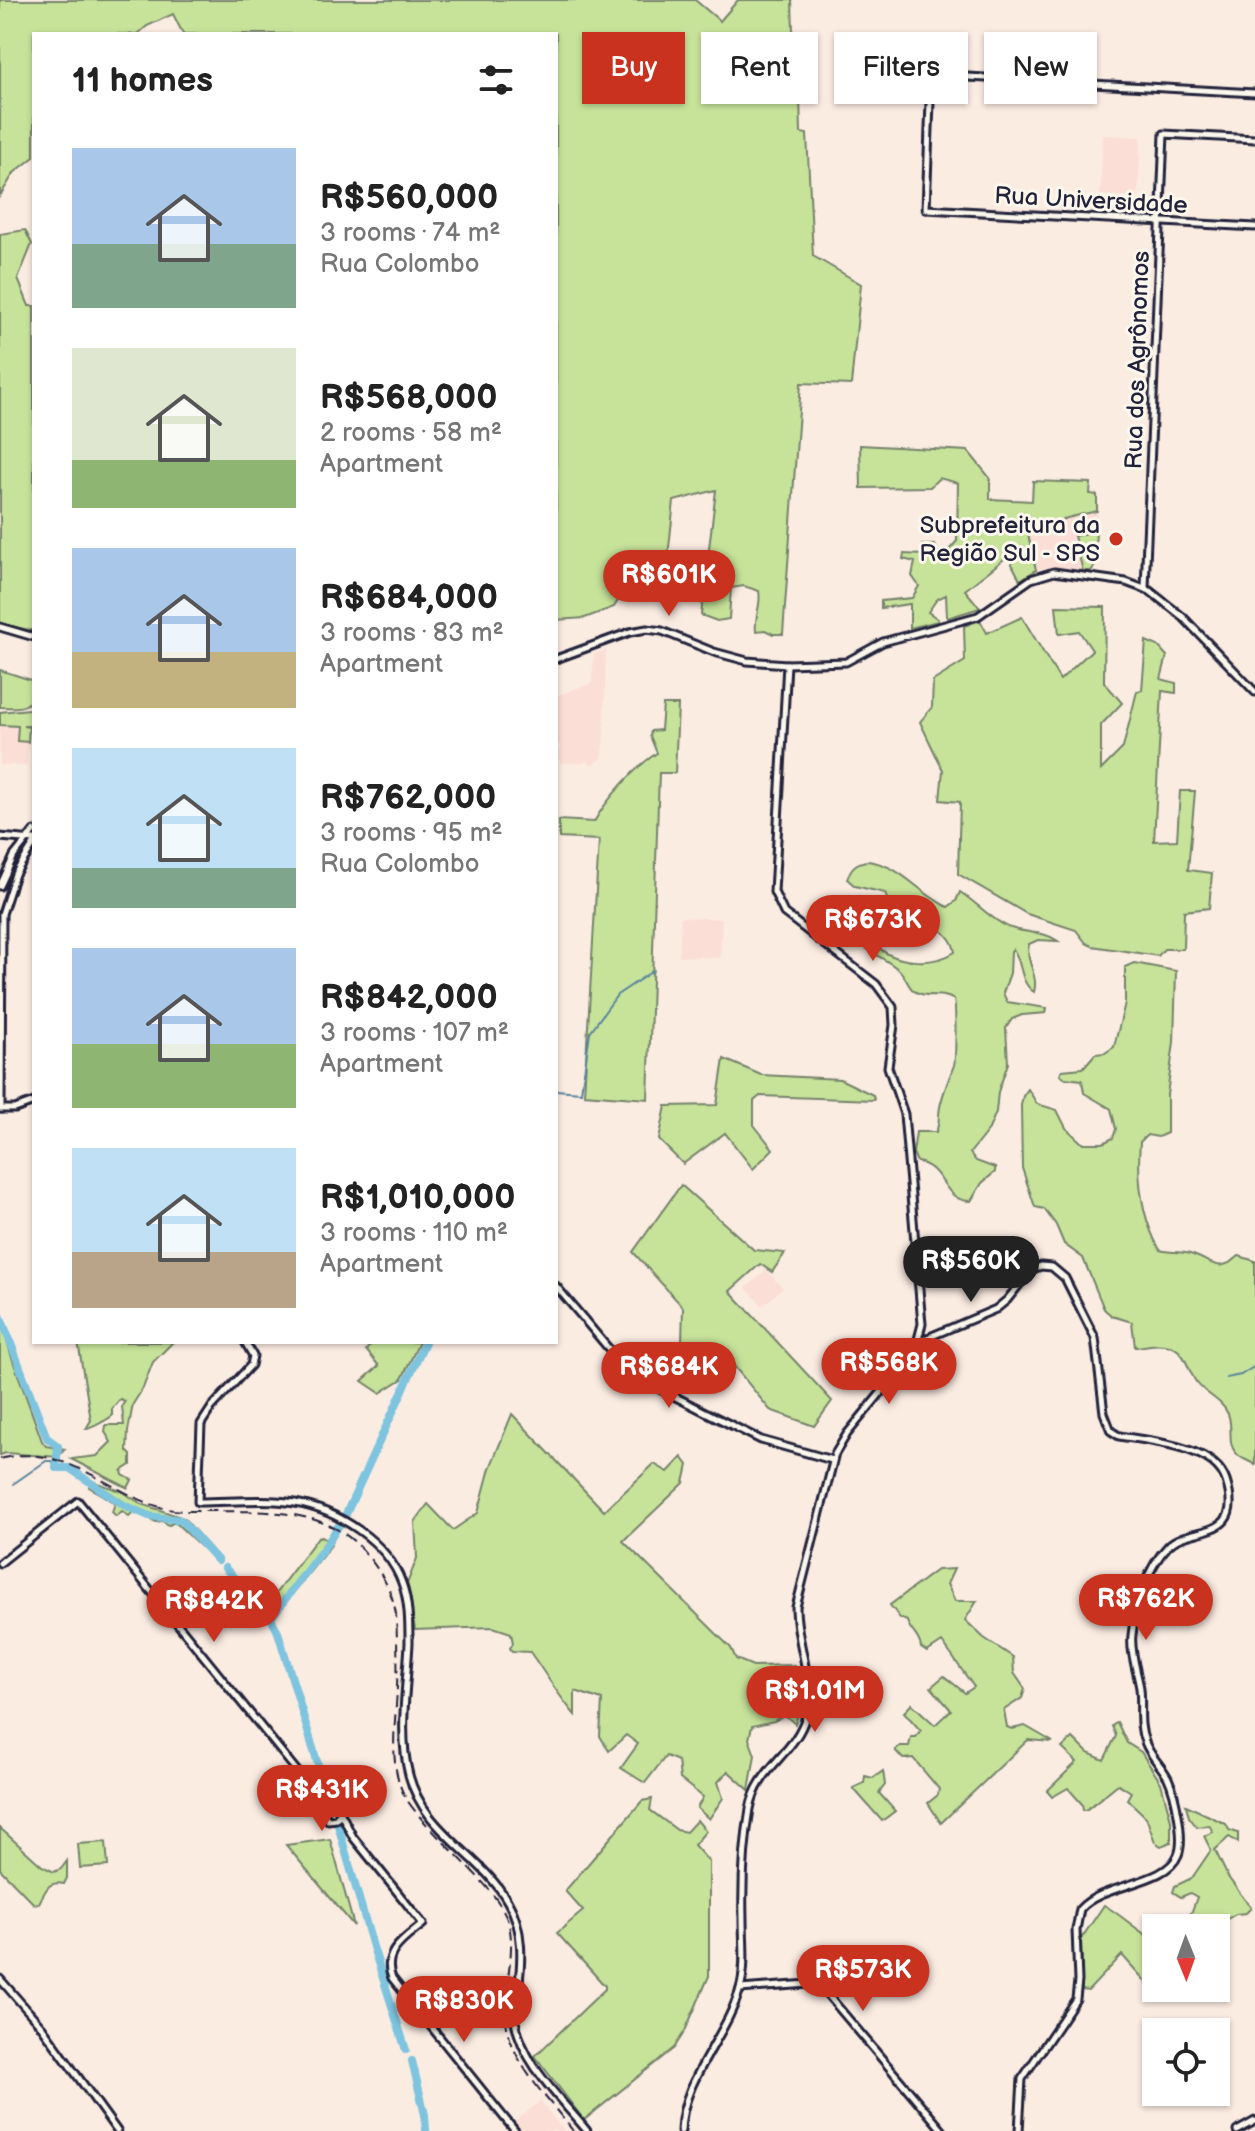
<!DOCTYPE html>
<meta charset="utf-8">
<style>
:root{--surface:#fff;--page:#f6f6f6;--text:#222;--muted:#767676;--accent:#c8321e}
body{margin:0;font-family:"Balsamiq Sans",sans-serif;background:var(--page);color:var(--text);height:100vh;display:flex;flex-direction:column;font-size:30px;white-space:nowrap}
*{box-sizing:border-box;margin:0}
p{font-size:26px;color:var(--muted)}
.icon{flex:none;width:44px;height:44px;fill:none;stroke:currentColor;stroke-width:2;stroke-linecap:round;stroke-linejoin:round}
.map{position:relative;flex:1;overflow:hidden}
.side{position:absolute;left:32px;top:32px;width:526px;height:1312px;display:flex;flex-direction:column;background:var(--surface);border-radius:0px;box-shadow:0 2px 6px #0004}
.side>*{flex:none}
.top-card{position:absolute;left:582px;top:32px;width:552px;height:72px;display:flex;gap:16px}
.needle{width:52px;rotate:179deg}
.controls{position:absolute;left:1142px;top:1914px;display:grid;gap:16px}
.controls a{display:grid;place-items:center;width:88px;height:88px;border-radius:0px;background:var(--surface);box-shadow:0 2px 6px #0004;font-size:40px}
.price{position:absolute;translate:-50% -68px;padding:0 18px;border-radius:28px;background:var(--accent);color:#fff;font-size:26px;line-height:52px;filter:drop-shadow(0 2px 4px #0008)}
.price::after{content:'';position:absolute;left:50%;top:48px;width:24px;height:18px;margin-left:-12px;background:inherit;clip-path:polygon(0 0,100% 0,50% 100%)}
.price.on{background:#222;color:#fff}
ul{padding:0;list-style:none}
li{display:flex;align-items:center;gap:24px;height:200px;padding:0 40px}
li span{display:grid;place-items:center;flex:none;width:224px;height:160px;border-radius:0px;color:#555}
li>.icon{margin-inline-start:auto}
span .icon{width:96px;height:96px;fill:#fffc;stroke-width:1}
li b{font-size:34px}
h2{display:flex;justify-content:space-between;align-items:center;height:96px;padding:0 40px;font-size:34px}
.pill{padding:0 28px;border-radius:0px;background:var(--surface);box-shadow:0 2px 6px #0004;font-size:28px;line-height:72px}
.pill.on{background:var(--accent);color:#fff}
.map>svg:first-child{display:block}
.built{fill:#fbded6}
.green{fill:#c7e39a;stroke:#74826a;stroke-width:2}
.lines{fill:none;stroke-linecap:round;stroke-linejoin:round}
.stream{stroke:#59839d;stroke-width:2}
.river{stroke:#7ec4df;stroke-width:8}
.secondary-casing{stroke:#22223b;stroke-width:11}
.secondary{stroke:#fbf7ec;stroke-width:5}
.rail{stroke:#22223b;stroke-width:2;stroke-dasharray:12 6;stroke-linecap:butt}
.poi-dot{fill:#c8321e;stroke:#fbf7ec;stroke-width:3}
.labels{text-anchor:middle;stroke-width:6;stroke-linejoin:round;paint-order:stroke}
.street-label{font-size:24px;fill:#22223b;stroke:#fbf7ec}
.poi-label{font-size:24px;fill:#22223b;stroke:#fbf7ec;text-anchor:end}
</style>
<div class="map">
<svg width="1255" height="2131" viewBox="0 0 1255 2131">
<rect width="100%" height="100%" fill="#fbece2"/>
<filter id="ink" filterUnits="userSpaceOnUse"><feTurbulence type="fractalNoise" baseFrequency=".0125" numOctaves="2"/><feDisplacementMap in="SourceGraphic" scale="16" xChannelSelector="R" yChannelSelector="G"/><feConvolveMatrix kernelMatrix="1 2 1 2 8 2 1 2 1" color-interpolation-filters="sRGB"/></filter>
<g filter="url(#ink)">
<g class="built">
<path d="M1103 135 1141 137 1138 197 1100 195Z"/>
<path d="M1097 511 1094 568 1088 571 1049 567 1036 570 1027 534 1067 518Z"/>
<path d="M606 650 603 757 595 764H589L587 760 583 763H560V745L556 744V696L592 683 594 654Z"/>
<path d="M0 726 29 727 27 766 0 765Z"/>
<path d="M681 917 722 919 720 958 679 956Z"/>
<path d="M766 1270 783 1288 763 1306 746 1288Z"/>
<path d="M540 2101 564 2131H521L514 2123Z"/>
</g>
<g class="green">
<path d="M0 0H695L720 21 738 0H792L795 93 800 94 801 133 807 134 813 256 861 284 851 385 801 383 783 634H773L765 630 756 631C754 617 762 604 759 591L744 586 731 588 729 619 717 621 701 615 716 490 674 501 668 557 628 585 614 607 585 618 556 620V34H183L173 14 147 26 138 34H34V157L14 173 0 196Z"/>
<path d="M25 230 32 244 18 279 29 306H34V631L0 624V234Z"/>
<path d="M860 445 968 451 990 478V499L1032 501 1033 481 1091 483 1090 494 1097 495V511L1067 518 1028 534 1036 570 1020 580 1008 556 965 590 980 608 947 618 946 595 937 599 928 612 938 619V621L910 628V604L881 608V601L912 598 919 586 912 576 915 562 903 559 904 554 924 555 922 545H935L940 558 948 557 949 550 957 541 958 483 939 478 930 487 861 488Z"/>
<path d="M1096 531 1094 567 1091 571H1083L1074 536Z"/>
<path d="M1056 606 1105 607 1104 682 1122 703 1101 725V770L1123 748 1137 691 1142 690 1146 641 1158 646 1167 656 1161 679 1176 683V693L1162 691 1154 841 1177 840 1180 791H1195L1188 870 1212 873 1209 908 1184 911 1183 949H1164L1158 956 1092 946 1086 943 1076 930 1027 914 958 874 960 802 940 800 943 770 920 722 932 707 933 681 965 661 964 626 980 620 987 633 1022 617 1060 680 1092 650 1079 631 1059 634Z"/>
<path d="M0 670 34 681C34 708 25 708 0 707Z"/>
<path d="M34 704V726H23L29 727 28 742 17 741 18 726 0 725V712L29 709Z"/>
<path d="M663 705H678L675 773H659L648 1099 584 1094 599 840 559 838V820L594 822C606 800 636 766 657 753L650 736 651 731 661 730Z"/>
<path d="M868 861C901 865 919 894 948 907L956 901 960 892C977 903 989 918 1008 927 1025 934 1042 930 1058 941L1038 940 1029 944C1025 962 1039 975 1034 992 1019 982 1023 963 1013 949L1011 951 1010 973 1003 993 1007 1002 1047 1008 1046 1013 1022 1015 1012 1019 1006 1028 1008 1063 998 1092 996 1112 989 1129 970 1153 976 1161 995 1168V1172L982 1183 971 1201C941 1201 946 1167 917 1162L913 1153 916 1132H936C940 1123 938 1117 940 1107 943 1092 949 1079 954 1065 956 1057 956 1008 954 1000 942 992 931 998 918 993 907 989 907 976 898 969 878 953 866 955 851 928L853 919 861 917C867 926 868 938 876 945 894 964 933 966 955 952 951 926 914 914 890 917L885 912 888 902 885 893 855 886 847 879C851 867 856 862 868 861Z"/>
<path d="M1134 963 1176 971 1174 1042 1167 1095V1133L1158 1137 1147 1135 1140 1142C1137 1179 1141 1217 1160 1250 1169 1253 1177 1251 1186 1253 1209 1257 1216 1277 1239 1256L1255 1261V1465C1250 1461 1244 1460 1239 1456 1225 1445 1234 1428 1228 1414 1222 1400 1206 1395 1197 1383 1188 1372 1187 1354 1173 1347 1161 1342 1147 1346 1135 1347L1132 1322 1112 1316 1104 1309 1083 1258 1064 1244 1056 1225 1044 1209 1035 1207 1022 1168 1021 1105 1023 1096 1028 1089 1037 1104 1057 1110 1066 1128 1082 1143H1103L1113 1138 1116 1129 1111 1109 1084 1093 1082 1080 1065 1078 1060 1074 1062 1070 1083 1068 1095 1054 1105 1053 1114 1047 1125 1003V967Z"/>
<path d="M724 1059 761 1075 840 1079 873 1095 874 1100 760 1096 754 1101V1125L773 1149 753 1169 725 1133 683 1164 659 1140 666 1106 717 1105Z"/>
<path d="M681 1185 754 1250 785 1253 772 1272 760 1264 730 1291 832 1401 814 1426 770 1410 725 1355 682 1342 683 1307 633 1252Z"/>
<path d="M0 1317 12 1358 42 1441 46 1446 65 1449 58 1457 6 1453 0 1455Z"/>
<path d="M78 1342H173L153 1362 143 1388 133 1404 128 1431 127 1451 131 1455V1465L122 1471 123 1475 132 1480 128 1488 71 1459 97 1456 111 1442 105 1432 106 1425H124L122 1406 125 1401 120 1399 112 1409V1416C108 1419 91 1429 86 1429L91 1420Z"/>
<path d="M373 1342H419L402 1379 380 1393 362 1381 379 1366 366 1350Z"/>
<path d="M512 1414 604 1511 654 1464 668 1472 682 1457 688 1465 684 1483 623 1541 731 1648 736 1659 753 1666 795 1665 801 1704 795 1724 785 1715 774 1721 752 1726 749 1739 755 1755 749 1790 728 1771 718 1782 723 1798 709 1819 697 1808 703 1797 680 1779 678 1761 666 1756 645 1783 621 1768 638 1744 626 1735 609 1751 600 1736 602 1700 575 1691V1715C558 1695 545 1673 530 1652L512 1651 510 1648 513 1643 511 1633 493 1627 415 1630 407 1584 417 1558 415 1522 428 1504 453 1530 478 1513 490 1468Z"/>
<path d="M94 1482 121 1491 142 1504 184 1518 218 1557 214 1559 175 1522 169 1525 162 1521 156 1522 134 1511 129 1516 122 1511 116 1516 112 1512 115 1503 89 1487V1484Z"/>
<path d="M322 1536 331 1545 279 1611 270 1612 267 1605 318 1537Z"/>
<path d="M954 1569 947 1584 955 1601H977L965 1620 984 1638 1013 1657 1014 1673 1025 1689 1022 1698 1004 1710 1007 1727 1012 1729 1025 1726 1053 1742 1028 1740 941 1823 928 1803 938 1795 939 1789 913 1758 903 1759 895 1750 900 1746H909L911 1737H916L921 1731 904 1712 912 1704 935 1725 951 1710 931 1687 944 1676 965 1693 974 1687 942 1642 927 1652 921 1648C920 1636 910 1632 907 1621L900 1618 890 1605 937 1570Z"/>
<path d="M1117 1722 1127 1743 1141 1752 1161 1783 1171 1820V1842L1161 1846 1155 1842 1146 1817 1127 1799 1131 1792 1118 1784 1086 1810H1083L1082 1804 1068 1788 1052 1797 1047 1791 1077 1762 1062 1748 1073 1738 1088 1753 1104 1760 1116 1736 1112 1726Z"/>
<path d="M883 1771 885 1785 879 1793 895 1811 882 1821 853 1788 864 1783 865 1776 873 1778Z"/>
<path d="M652 1799 650 1810 677 1830 686 1832 697 1820 706 1831 694 1845 709 1862V1976L685 2031 674 2048 584 2120 535 2056 605 1989V1986L557 1933 583 1911 565 1891 642 1801Z"/>
<path d="M1186 1805 1226 1824 1229 1830 1238 1833V1842L1229 1837 1215 1850 1228 1877 1251 1908 1246 1913 1236 1914 1222 1922 1204 1921 1198 1928H1181L1192 1911 1197 1897 1190 1893 1181 1897 1173 1892 1175 1886 1192 1878 1211 1850 1204 1836 1213 1832 1209 1825 1197 1827 1189 1817Z"/>
<path d="M0 1828 42 1866 54 1872 61 1869 67 1861V1878L64 1884C48 1880 46 1890 39 1903L34 1904 0 1869Z"/>
<path d="M330 1839 354 1926 286 1845Z"/>
<path d="M106 1842 108 1866 80 1868 78 1844Z"/>
<path d="M1104 1905C1123 1916 1137 1931 1156 1941V1988H1177L1175 1990 1148 1995 1146 1982 1122 1955 1088 1991 1082 1990 1081 1939Z"/>
</g>
<g class="lines">
<g class="stream">
<path d="M556 1090 581 1092 590 1032 617 995 654 970"/>
<path d="M1226 1378 1241 1375 1255 1366"/>
<path d="M13 1484 46 1461H52L55 1464"/>
</g>
<g class="river">
<path d="M0 1315 47 1438 58 1446 56 1468H69L124 1505 149 1516 181 1520 218 1561"/>
<path d="M225 1568 271 1618 278 1632 328 1798"/>
<path d="M271 1618 329 1541 346 1514 425 1342"/>
<path d="M337 1822 373 1947 406 2050"/>
<path d="M412 2061 425 2115 426 2131"/>
</g>
<g class="secondary-casing">
<g id="secondary">
<path d="M1255 93 931 75 926 209 1255 227"/>
<path d="M1145 588 1164 134 1255 139"/>
<path d="M0 627 34 637"/>
<path d="M556 659 630 632 647 629 662 631 714 652 747 661 787 664 846 662 883 642 978 616 1031 579 1054 572 1126 582 1150 591 1183 617 1255 692"/>
<path d="M0 837 34 840"/>
<path d="M0 886 14 856 34 831"/>
<path d="M0 1109H15L34 1102"/>
<path d="M1 1109 2 914 15 874 34 844"/>
<path d="M556 1286 630 1374 761 1440 832 1460"/>
<path d="M920 1341 996 1309 1007 1300 1031 1270 1041 1266 1052 1267 1065 1278 1095 1338 1104 1413 1111 1431 1119 1436C1150 1441 1215 1446 1226 1481 1246 1543 1189 1524 1168 1546 1147 1568 1135 1605 1132 1635 1130 1652 1137 1671 1140 1688 1142 1706 1138 1725 1145 1742 1150 1756 1161 1765 1168 1778 1175 1793 1185 1839 1178 1855 1166 1885 1103 1883 1080 1909L1076 1930 1078 1981 1076 1999 1022 2079 1019 2131"/>
<path d="M245 1342 253 1356 251 1365 212 1407 201 1424 198 1502C230 1502 263 1498 295 1503 337 1510 387 1541 402 1583 409 1602 409 1623 409 1643 407 1685 398 1734 409 1775 424 1833 481 1854 508 1902 524 1930 522 1960 518 1991 517 2000 514 2011 515 2021 522 2063 561 2099 587 2131"/>
<path d="M0 1563 78 1501 326 1807"/>
<path d="M326 1807 331 1804 337 1806 353 1837 423 1924C406 1938 381 1952 392 1978L515 2131"/>
<path d="M326 1807 324 1814 328 1820 336 1819 340 1813"/>
<path d="M0 1979 42 2027 117 2131"/>
<path d="M740 1989 809 1984 822 1988 943 2131"/>
<path d="M681 2131C682 2078 728 2036 741 1985 746 1964 743 1941 743 1919 742 1883 744 1844 750 1809 757 1768 796 1753 806 1716 815 1682 796 1643 796 1607L835 1454 847 1434 915 1351 922 1324 904 1114 888 1067 894 1025 893 1007 876 984 784 913 774 892 787 664"/>
<path d="M1237 2131 1255 2121"/>
</g>
</g>
<use href="#secondary" class="secondary"/>
<path class="rail" d="M0 1459C60 1441 107 1491 160 1507 176 1512 193 1511 209 1511 265 1512 328 1506 367 1555 382 1574 392 1590 396 1614 397 1638 398 1663 397 1687 396 1723 387 1768 407 1800 431 1837 496 1884 508 1921 516 1948 506 1979 505 2006 504 2057 544 2093 573 2131"/>
</g>
</g>
<circle class="poi-dot" cx="1116" cy="539" r="8"/>
<g class="labels">
<g class="street-label">
<text transform="translate(1091 200) rotate(3)" y="8">Rua Universidade</text>
<text transform="translate(1137 360) rotate(-88)" y="8">Rua dos Agrônomos</text>
</g>
<g class="poi-label">
<text x="1100" y="533">Subprefeitura da<tspan x="1100" dy="28">Região Sul - SPS</tspan></text>
</g>
</g>
</svg>
<div class="controls">
<a><svg class="needle" viewBox="-14 -14 28 28"><path d="M0-13l5 13h-10z" fill="#e53935"/><path d="M0 13l5-13h-10z" fill="#767676"/></svg></a>
<a><svg class="icon" aria-label="locate" viewBox="0 0 24 24"><circle cx="12" cy="12" r="6"/><path d="M12 2v4M12 18v4M2 12h4M18 12h4"/></svg></a>
</div>
<b class="price" style="left:669px;top:618px">R$601K</b>
<b class="price" style="left:873px;top:963px">R$673K</b>
<b class="price on" style="left:971px;top:1304px">R$560K</b>
<b class="price" style="left:889px;top:1406px">R$568K</b>
<b class="price" style="left:669px;top:1410px">R$684K</b>
<b class="price" style="left:1146px;top:1642px">R$762K</b>
<b class="price" style="left:214px;top:1644px">R$842K</b>
<b class="price" style="left:815px;top:1734px">R$1.01M</b>
<b class="price" style="left:322px;top:1833px">R$431K</b>
<b class="price" style="left:863px;top:2013px">R$573K</b>
<b class="price" style="left:464px;top:2044px">R$830K</b>
<div class="top-card">
<a class="pill on">Buy</a>
<a class="pill">Rent</a>
<a class="pill">Filters</a>
<a class="pill">New</a>
</div>
<section class="side">
<h2>11 homes<svg class="icon" aria-label="filters" viewBox="0 0 24 24"><path d="M4 7h16M4 17h16"/><circle cx="9" cy="7" r="2"/><circle cx="15" cy="17" r="2"/></svg></h2>
<ul>
<li><span style="background:linear-gradient(#a9c7e8 60%,#7fa58c 0)"><svg class="icon" aria-label="home" viewBox="0 0 24 24"><path d="M3 11l9-7 9 7M6 9v11h12V9"/></svg></span><div><b>R$560,000</b><p>3 rooms · 74 m²</p><p>Rua Colombo</p></div></li>
<li><span style="background:linear-gradient(#dfe7d0 70%,#8fb573 0)"><svg class="icon" aria-label="home" viewBox="0 0 24 24"><path d="M3 11l9-7 9 7M6 9v11h12V9"/></svg></span><div><b>R$568,000</b><p>2 rooms · 58 m²</p><p>Apartment</p></div></li>
<li><span style="background:linear-gradient(#a9c7e8 65%,#c2b280 0)"><svg class="icon" aria-label="home" viewBox="0 0 24 24"><path d="M3 11l9-7 9 7M6 9v11h12V9"/></svg></span><div><b>R$684,000</b><p>3 rooms · 83 m²</p><p>Apartment</p></div></li>
<li><span style="background:linear-gradient(#bfe0f5 75%,#7fa58c 0)"><svg class="icon" aria-label="home" viewBox="0 0 24 24"><path d="M3 11l9-7 9 7M6 9v11h12V9"/></svg></span><div><b>R$762,000</b><p>3 rooms · 95 m²</p><p>Rua Colombo</p></div></li>
<li><span style="background:linear-gradient(#a9c7e8 60%,#8fb573 0)"><svg class="icon" aria-label="home" viewBox="0 0 24 24"><path d="M3 11l9-7 9 7M6 9v11h12V9"/></svg></span><div><b>R$842,000</b><p>3 rooms · 107 m²</p><p>Apartment</p></div></li>
<li><span style="background:linear-gradient(#bfe0f5 65%,#b9a48a 0)"><svg class="icon" aria-label="home" viewBox="0 0 24 24"><path d="M3 11l9-7 9 7M6 9v11h12V9"/></svg></span><div><b>R$1,010,000</b><p>3 rooms · 110 m²</p><p>Apartment</p></div></li>
</ul>
</section>
</div>
